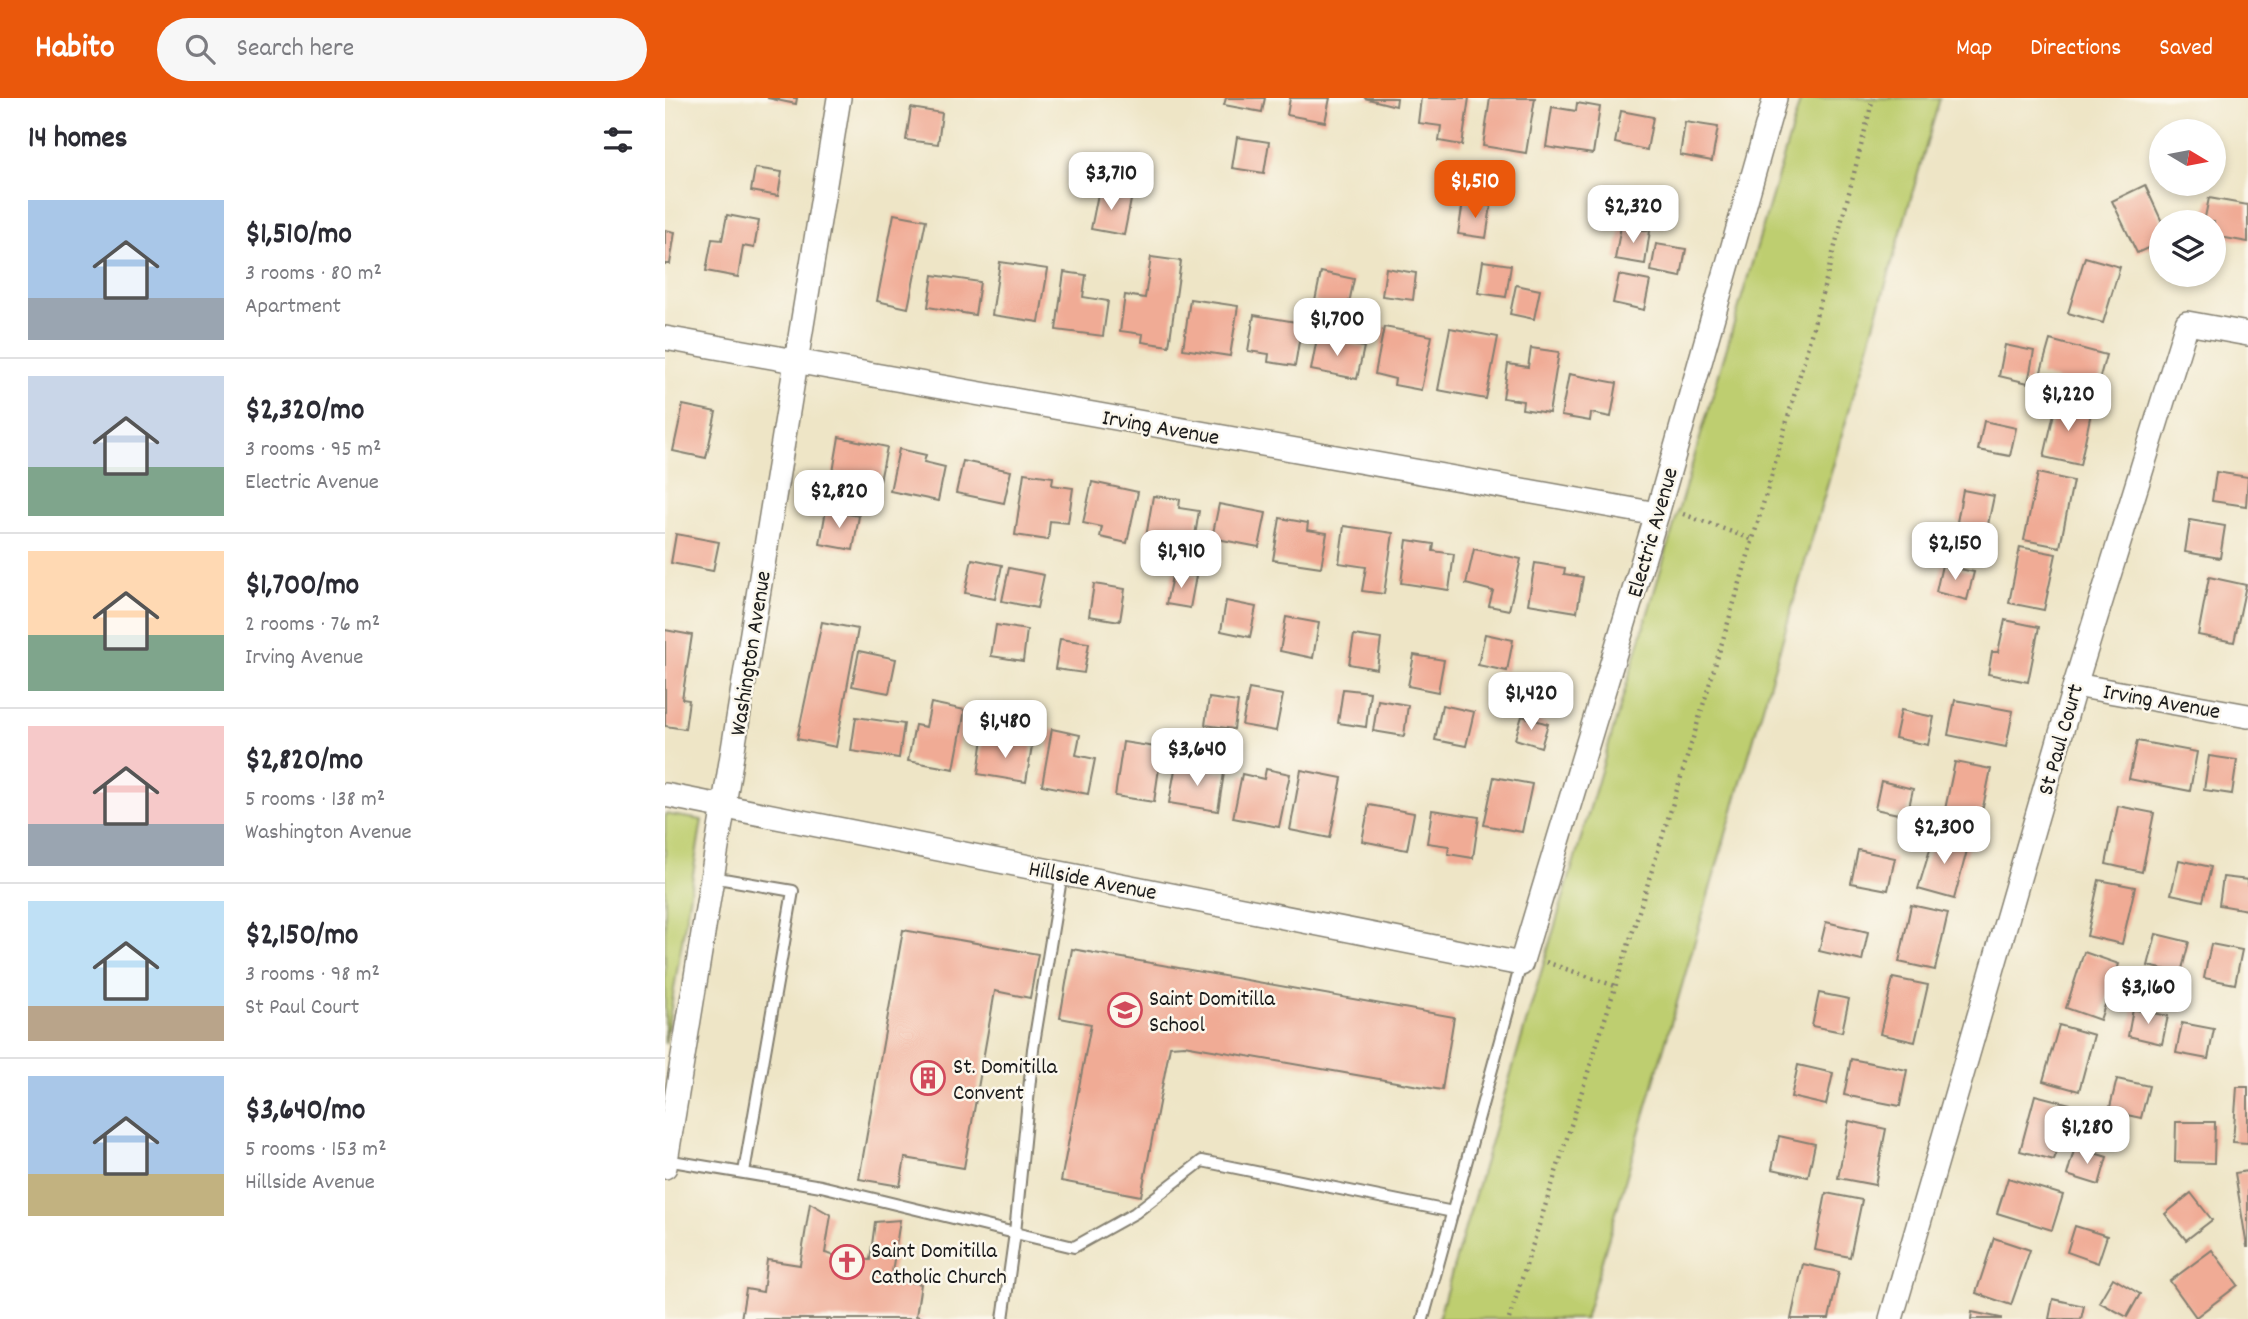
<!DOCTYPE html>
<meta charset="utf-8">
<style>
:root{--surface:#fff;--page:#f7f7f7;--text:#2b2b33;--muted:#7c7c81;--line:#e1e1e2;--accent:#ea580c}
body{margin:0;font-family:Dekko,sans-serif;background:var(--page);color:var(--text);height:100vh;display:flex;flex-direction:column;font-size:26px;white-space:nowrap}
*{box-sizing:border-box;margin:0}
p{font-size:23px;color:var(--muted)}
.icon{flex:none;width:38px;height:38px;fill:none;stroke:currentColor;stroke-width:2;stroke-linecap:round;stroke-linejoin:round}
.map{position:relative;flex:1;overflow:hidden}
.sheet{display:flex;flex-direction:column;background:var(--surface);width:665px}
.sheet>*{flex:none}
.needle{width:46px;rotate:100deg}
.buttons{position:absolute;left:1484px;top:21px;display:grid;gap:14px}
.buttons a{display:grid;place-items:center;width:77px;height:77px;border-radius:50%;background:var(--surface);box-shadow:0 4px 10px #0003;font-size:35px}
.price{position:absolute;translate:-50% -60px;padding:0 16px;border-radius:14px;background:#fff;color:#222;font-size:23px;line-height:46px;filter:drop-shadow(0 2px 4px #0008)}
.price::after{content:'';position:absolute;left:50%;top:42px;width:21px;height:16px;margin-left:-10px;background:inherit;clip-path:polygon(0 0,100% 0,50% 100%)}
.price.current{background:var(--accent);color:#fff}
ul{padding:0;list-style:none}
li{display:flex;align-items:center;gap:21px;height:175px;padding:0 28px}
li+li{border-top:2px solid var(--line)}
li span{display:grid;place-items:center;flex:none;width:196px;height:140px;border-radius:0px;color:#555}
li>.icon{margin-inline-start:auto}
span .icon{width:84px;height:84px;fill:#fffc;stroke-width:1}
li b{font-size:30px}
h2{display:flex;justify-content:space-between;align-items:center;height:84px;padding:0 28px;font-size:30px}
header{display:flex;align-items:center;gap:42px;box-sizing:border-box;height:98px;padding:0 35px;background:var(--accent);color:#fff}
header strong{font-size:33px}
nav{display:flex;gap:38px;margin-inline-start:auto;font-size:24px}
.search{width:490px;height:63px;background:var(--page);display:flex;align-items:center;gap:18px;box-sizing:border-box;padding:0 24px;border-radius:38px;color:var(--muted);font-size:26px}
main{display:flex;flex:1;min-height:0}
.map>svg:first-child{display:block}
.green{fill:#bece70;stroke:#6d7546;stroke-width:2}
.building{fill:#f0ab95}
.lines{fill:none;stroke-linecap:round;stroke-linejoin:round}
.service-casing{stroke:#858071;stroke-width:14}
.minor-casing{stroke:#858071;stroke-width:26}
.path{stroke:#858071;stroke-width:4.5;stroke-dasharray:2 5;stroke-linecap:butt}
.service{stroke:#fff;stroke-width:10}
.minor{stroke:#fff;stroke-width:23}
.labels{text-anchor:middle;stroke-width:5;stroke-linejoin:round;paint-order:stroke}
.street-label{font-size:23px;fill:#1c1c1c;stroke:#fbf7ec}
.poi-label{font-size:23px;fill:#1c1c1c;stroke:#fbf7ec;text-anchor:start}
</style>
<header>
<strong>Habito</strong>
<div class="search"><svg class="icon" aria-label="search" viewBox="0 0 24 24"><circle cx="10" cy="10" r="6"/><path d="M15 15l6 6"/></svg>Search here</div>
<nav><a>Map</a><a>Directions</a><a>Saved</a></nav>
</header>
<main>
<section class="sheet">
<h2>14 homes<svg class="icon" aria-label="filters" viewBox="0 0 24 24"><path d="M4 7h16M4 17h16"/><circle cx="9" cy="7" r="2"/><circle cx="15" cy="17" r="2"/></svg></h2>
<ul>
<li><span style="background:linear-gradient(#a9c7e8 70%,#9aa5b1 0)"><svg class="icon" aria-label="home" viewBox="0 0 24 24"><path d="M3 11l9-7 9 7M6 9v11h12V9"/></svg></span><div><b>$1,510/mo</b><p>3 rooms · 80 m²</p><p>Apartment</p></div></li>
<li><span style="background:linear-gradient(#c9d6e8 65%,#7fa58c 0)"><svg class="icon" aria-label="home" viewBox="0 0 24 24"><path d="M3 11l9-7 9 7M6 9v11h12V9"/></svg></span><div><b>$2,320/mo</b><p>3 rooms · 95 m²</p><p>Electric Avenue</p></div></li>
<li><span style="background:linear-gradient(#ffd9b3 60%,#7fa58c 0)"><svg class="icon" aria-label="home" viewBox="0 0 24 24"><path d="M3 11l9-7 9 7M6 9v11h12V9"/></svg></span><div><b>$1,700/mo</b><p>2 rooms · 76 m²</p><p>Irving Avenue</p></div></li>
<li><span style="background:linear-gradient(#f6c9c9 70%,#9aa5b1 0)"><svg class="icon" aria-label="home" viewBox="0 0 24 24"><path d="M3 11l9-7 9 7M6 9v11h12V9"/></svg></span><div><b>$2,820/mo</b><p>5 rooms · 138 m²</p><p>Washington Avenue</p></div></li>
<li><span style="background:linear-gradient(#bfe0f5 75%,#b9a48a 0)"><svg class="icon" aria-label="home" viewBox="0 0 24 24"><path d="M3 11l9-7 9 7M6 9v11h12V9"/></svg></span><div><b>$2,150/mo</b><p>3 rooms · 98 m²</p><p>St Paul Court</p></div></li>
<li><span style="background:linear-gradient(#a9c7e8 70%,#c2b280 0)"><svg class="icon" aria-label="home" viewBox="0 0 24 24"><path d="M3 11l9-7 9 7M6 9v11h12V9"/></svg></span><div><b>$3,640/mo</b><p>5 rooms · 153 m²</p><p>Hillside Avenue</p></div></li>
</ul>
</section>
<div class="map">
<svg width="1583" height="1221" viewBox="0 0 1583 1221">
<rect width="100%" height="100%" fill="#fbf7ec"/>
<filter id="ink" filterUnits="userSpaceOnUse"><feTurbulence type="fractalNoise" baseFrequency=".0143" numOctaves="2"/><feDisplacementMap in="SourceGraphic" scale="14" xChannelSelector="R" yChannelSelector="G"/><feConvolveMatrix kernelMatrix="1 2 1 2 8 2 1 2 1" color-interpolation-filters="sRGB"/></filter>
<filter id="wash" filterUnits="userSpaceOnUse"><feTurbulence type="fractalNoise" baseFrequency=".00686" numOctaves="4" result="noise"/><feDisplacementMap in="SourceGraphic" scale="28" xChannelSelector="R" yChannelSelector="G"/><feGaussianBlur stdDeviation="1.57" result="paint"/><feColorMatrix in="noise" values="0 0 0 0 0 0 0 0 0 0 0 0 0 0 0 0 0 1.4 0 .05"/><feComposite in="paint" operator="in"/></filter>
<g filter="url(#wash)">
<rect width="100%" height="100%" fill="#eee5c6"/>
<g class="green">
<path d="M1136 0H1275L920 1221H773Z"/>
<path d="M0 716 37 722 0 946Z"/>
</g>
<g id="blocks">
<g class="building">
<path d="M102 0H132L131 6Z"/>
<path d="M561 0H600L597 14 559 7Z"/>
<path d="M625 0H665L660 24 622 17Z"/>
<path d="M699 0H732L731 8Z"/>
<path d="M756 0H804L797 47 774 43 776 28 753 25Z"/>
<path d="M825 0H870L861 55 818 48Z"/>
<path d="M912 5 935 9 928 56 881 49 887 9 911 13Z"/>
<path d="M246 10 277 15 273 46 241 42Z"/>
<path d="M956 13 988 19 982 52 950 45Z"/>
<path d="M1020 24 1053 29 1047 63 1015 57Z"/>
<path d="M572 39 604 44 599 75 567 70Z"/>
<path d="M1549 53 1554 54 1550 77H1549Z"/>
<path d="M90 70 117 74 113 98 86 93Z"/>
<path d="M1480 87 1497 124 1496 144 1472 155 1447 103Z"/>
<path d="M434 91 467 97 459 137 426 131Z"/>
<path d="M1544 100 1583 107V144L1549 138V124H1539Z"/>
<path d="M798 104 826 108 821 140 793 136Z"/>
<path d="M229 116 261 122 243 210 212 203Z"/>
<path d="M62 117 94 123 89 150 78 148 73 179 41 173 47 141 57 142Z"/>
<path d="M956 128 985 133 980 166 950 161Z"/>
<path d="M0 132 10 134 5 166H0Z"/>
<path d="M991 146 1021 151 1016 179 986 173Z"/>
<path d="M486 159 516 163 504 248 477 244 478 236 455 233 460 197 480 200Z"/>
<path d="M1420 159 1455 169 1438 225 1403 215Z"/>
<path d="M818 163 846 167 841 199 813 195Z"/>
<path d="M335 164 383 171 374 224 327 217Z"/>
<path d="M721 170 751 175 748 202 717 198Z"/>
<path d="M399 174 421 177 418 199 443 203 438 238 391 232Z"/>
<path d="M656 174 689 181 683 210 650 203Z"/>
<path d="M268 177 315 184 310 217 263 209Z"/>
<path d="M954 177 985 183 979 212 948 205Z"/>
<path d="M851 187 875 192 869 221 845 216Z"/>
<path d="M525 201 573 208 565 258 518 251Z"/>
<path d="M589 217 637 225 630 268 603 264 604 256 583 253Z"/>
<path d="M719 229 767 238 756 292 729 287 730 281 710 276Z"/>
<path d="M785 230 833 239 821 301 773 292Z"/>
<path d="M652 240 699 249 692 281 646 272Z"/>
<path d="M1385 242 1441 257 1431 293 1375 277Z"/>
<path d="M1340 247 1369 253 1363 285 1334 278Z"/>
<path d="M866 250 894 254 884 315 857 311 858 303 838 300 843 266 863 269Z"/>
<path d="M904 276 952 285 946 319 926 315 925 323 896 318Z"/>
<path d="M1392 302 1427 310 1415 367 1379 359Z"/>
<path d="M18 307 51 314 41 360 8 353Z"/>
<path d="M1319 323 1351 330 1345 358 1313 352Z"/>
<path d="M174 339 222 349 215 383 168 374Z"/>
<path d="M234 351 261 357 259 364 280 369 273 403 225 393Z"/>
<path d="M298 363 346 373 339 405 291 395Z"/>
<path d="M1551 374 1583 379 1581 408 1547 403Z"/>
<path d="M359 375 388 379 387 387 408 390 403 425 385 423 383 442 350 437Z"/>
<path d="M1373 375 1408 383 1395 449 1359 442Z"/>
<path d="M427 384 473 394 462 445 435 439 437 429 418 425Z"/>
<path d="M1298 392 1329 398 1322 431 1292 424Z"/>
<path d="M488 398 515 401 514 410 534 413 526 462 499 458 502 443 481 439Z"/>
<path d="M554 406 601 415 594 449 547 440Z"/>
<path d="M161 412 194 418 188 452 155 446Z"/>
<path d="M615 420 643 425 642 432 662 435 656 469 608 462Z"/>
<path d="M1525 422 1560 428 1555 460 1520 454Z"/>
<path d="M679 428 728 435 719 496 697 493 701 469 674 465Z"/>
<path d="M11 436 54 444 48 473 6 465Z"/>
<path d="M742 442 769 446 768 453 789 456 784 492 736 485Z"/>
<path d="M1355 449 1391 456 1379 512 1344 505Z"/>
<path d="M809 451 856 461 844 512 824 508 828 493 801 486Z"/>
<path d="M307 461 337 467 330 501 300 495Z"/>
<path d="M870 465 900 470 899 476 918 479 912 514 863 506Z"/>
<path d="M1277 467 1309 474 1302 502 1271 494Z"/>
<path d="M344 470 379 477 372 510 337 503Z"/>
<path d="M508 474 531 478 525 510 501 506Z"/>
<path d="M1544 479 1581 487 1569 544 1533 537Z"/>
<path d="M429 486 460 491 455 523 424 518Z"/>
<path d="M561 503 591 509 585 539 556 533Z"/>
<path d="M621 519 654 525 648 560 615 553Z"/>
<path d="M1340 522 1374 529 1363 584 1323 576 1327 554H1333Z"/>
<path d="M157 524 193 531 171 649 132 641Z"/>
<path d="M331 527 362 532 358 563 326 558Z"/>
<path d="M0 532 27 537 17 601 24 602 20 631 0 628Z"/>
<path d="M820 536 848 542 842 573 813 567Z"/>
<path d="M689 537 716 541 712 571 684 566Z"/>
<path d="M395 541 424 545 419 575 390 571Z"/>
<path d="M194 553 231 561 224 595 187 588Z"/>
<path d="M749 557 779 562 773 594 743 588Z"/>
<path d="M861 588 896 594 892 617 858 611Z"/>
<path d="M584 591 618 597 611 633 577 627Z"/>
<path d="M678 591 705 594 701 629 673 625Z"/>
<path d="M544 600 573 604 569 631 540 627Z"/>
<path d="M713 602 743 607 739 638 708 633Z"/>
<path d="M1290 602 1348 613 1341 649 1283 637Z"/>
<path d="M266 605 300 612 289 671 243 663 250 627 261 629Z"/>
<path d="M777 607 809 614 801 648 770 642Z"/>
<path d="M1236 612 1269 619 1263 647 1230 640Z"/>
<path d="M857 618 883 626 876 649 850 641Z"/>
<path d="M191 619 239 626 234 660 186 653Z"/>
<path d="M387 631 415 637 411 657 430 661 423 696 377 687Z"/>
<path d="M318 640 367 648 361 684 313 676Z"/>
<path d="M1472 643 1532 654 1525 693 1464 681Z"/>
<path d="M458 644 497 650 489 704 450 698Z"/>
<path d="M1544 658 1572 662 1567 696 1539 692Z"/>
<path d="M1290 664 1326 671 1314 728 1278 721Z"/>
<path d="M511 666 559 675 553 713 504 705Z"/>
<path d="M601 671 625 676 614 729 568 720 577 676 599 681Z"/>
<path d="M636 672 677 680 665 740 625 732Z"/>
<path d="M829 679 867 686 857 734 819 727Z"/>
<path d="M1216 683 1248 691 1242 718 1210 711Z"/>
<path d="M704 707 749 715 742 752 697 743Z"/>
<path d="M1453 708 1489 715 1477 774 1441 766Z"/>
<path d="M767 712 814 719 808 760 783 756 784 748 762 745Z"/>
<path d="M1270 735 1304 745 1289 801 1253 791Z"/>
<path d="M1193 752 1230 760 1223 792 1186 785Z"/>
<path d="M1514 762 1546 769 1538 803 1506 796Z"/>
<path d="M1558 779 1583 782V812L1554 807Z"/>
<path d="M1434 782 1470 789 1457 846 1422 838Z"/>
<path d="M1246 807 1283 815 1270 872 1234 864Z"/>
<path d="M1161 824 1203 834 1197 863 1154 853Z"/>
<path d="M238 832 373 856 365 900 330 893 299 1070 240 1060 235 1088 194 1081Z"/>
<path d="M1491 836 1524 844 1516 875 1483 868Z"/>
<path d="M1546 846 1577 852 1570 886 1539 880Z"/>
<path d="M407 851 789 919 777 992 519 947 505 948 476 1098 396 1083 426 926 395 920Z"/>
<path d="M1419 854 1454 866 1435 922 1401 910Z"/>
<path d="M1228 880 1263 887 1250 944 1215 936Z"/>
<path d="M1154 895 1184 901 1177 934 1147 928Z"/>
<path d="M1468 911 1503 918 1497 946 1463 938Z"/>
<path d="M1517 925 1549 931 1543 961 1511 955Z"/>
<path d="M1394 927 1429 937 1414 993 1378 983Z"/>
<path d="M1186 961 1242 972 1235 1008 1179 997Z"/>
<path d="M1133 967 1168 975 1161 1007 1126 999Z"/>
<path d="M1452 981 1484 988 1476 1020 1444 1013Z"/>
<path d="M1572 989H1583V1045L1568 1044Z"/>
<path d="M1370 997 1405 1006 1389 1062 1355 1053Z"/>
<path d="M1184 1023 1221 1031 1210 1087 1173 1080Z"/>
<path d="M1511 1024H1550L1549 1065 1510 1064Z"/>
<path d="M1114 1038 1150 1046 1143 1079 1107 1071Z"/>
<path d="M1410 1049 1442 1059 1434 1087 1402 1077Z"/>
<path d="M1583 1073V1149H1582L1570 1075Z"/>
<path d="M1343 1080 1398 1097 1387 1132 1332 1115Z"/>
<path d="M1161 1095 1197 1102 1185 1159 1150 1152Z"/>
<path d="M1526 1095 1547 1122 1521 1142 1500 1116Z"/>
<path d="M145 1105 166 1117 160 1155 182 1161 205 1162 210 1124 235 1122 226 1181 256 1186 251 1218 262 1221H76L81 1191 98 1194 102 1162 135 1167Z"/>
<path d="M1410 1128 1442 1138 1433 1165 1402 1154Z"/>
<path d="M1329 1140 1365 1152 1346 1207 1311 1195Z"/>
<path d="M1547 1152 1573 1187 1531 1219 1505 1183Z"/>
<path d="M1138 1166 1174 1174 1164 1221H1126Z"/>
<path d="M1448 1180 1475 1196 1462 1219 1434 1204Z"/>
<path d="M1388 1201 1419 1208 1416 1221H1384Z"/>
<path d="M1307 1214 1336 1220V1221H1306Z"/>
</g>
</g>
</g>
<g filter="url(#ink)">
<use href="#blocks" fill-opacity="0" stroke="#858071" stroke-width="2"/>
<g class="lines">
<g class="service-casing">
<g id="service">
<path d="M47 779 128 793 79 1074"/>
<path d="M1 1062 156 1088 350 1135 368 951 397 775"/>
<path d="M338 1221 350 1135 409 1149 470 1115 537 1063 788 1114"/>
<path d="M758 1221 856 866"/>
</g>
</g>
<g class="minor-casing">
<g id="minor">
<path d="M0 240 992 416"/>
<path d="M1410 587 1583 618"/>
<path d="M0 697 856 866 992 416 1110 0"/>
<path d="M0 1069 174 0"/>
<path d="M1226 1221 1410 587 1522 225 1583 236"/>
</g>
</g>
<g class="path">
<path d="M1018 416 1086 441"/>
<path d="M881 864 950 888"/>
<path d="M844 1221C973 817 1106 412 1208 0"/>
</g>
<use href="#service" class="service"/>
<use href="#minor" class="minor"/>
</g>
</g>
<defs>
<g id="school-ring" transform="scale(1.75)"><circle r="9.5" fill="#fbf7ec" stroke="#d1495b" stroke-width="1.5"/><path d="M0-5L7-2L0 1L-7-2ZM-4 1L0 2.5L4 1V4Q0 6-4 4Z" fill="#d1495b"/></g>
<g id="building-ring" transform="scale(1.75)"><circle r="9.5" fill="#fbf7ec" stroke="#d1495b" stroke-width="1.5"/><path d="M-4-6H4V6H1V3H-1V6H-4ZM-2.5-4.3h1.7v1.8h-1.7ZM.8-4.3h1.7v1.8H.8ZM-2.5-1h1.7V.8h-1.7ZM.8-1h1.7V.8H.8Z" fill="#d1495b"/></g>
<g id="church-ring" transform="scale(1.75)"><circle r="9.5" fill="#fbf7ec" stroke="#d1495b" stroke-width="1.5"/><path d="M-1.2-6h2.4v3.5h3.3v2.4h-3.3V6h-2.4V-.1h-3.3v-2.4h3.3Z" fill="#d1495b"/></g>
</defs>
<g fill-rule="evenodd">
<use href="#school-ring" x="460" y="912"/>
<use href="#building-ring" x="263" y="980"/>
<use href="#church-ring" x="182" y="1164"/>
</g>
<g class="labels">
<g class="street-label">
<text transform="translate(496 328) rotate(10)" y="8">Irving Avenue</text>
<text transform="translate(986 434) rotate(-74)" y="8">Electric Avenue</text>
<text transform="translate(84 555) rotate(-81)" y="8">Washington Avenue</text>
<text transform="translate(1497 602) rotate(10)" y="8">Irving Avenue</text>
<text transform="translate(1394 641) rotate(-74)" y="8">St Paul Court</text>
<text transform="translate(428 781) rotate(11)" y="8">Hillside Avenue</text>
</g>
<g class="poi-label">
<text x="484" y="907">Saint Domitilla<tspan x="484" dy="26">School</tspan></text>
<text x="288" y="975">St. Domitilla<tspan x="288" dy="26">Convent</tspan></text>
<text x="206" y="1159">Saint Domitilla<tspan x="206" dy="26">Catholic Church</tspan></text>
</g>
</g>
</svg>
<div class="buttons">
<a><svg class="needle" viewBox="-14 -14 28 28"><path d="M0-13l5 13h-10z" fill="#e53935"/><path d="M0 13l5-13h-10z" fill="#7c7c81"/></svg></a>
<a><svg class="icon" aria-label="layers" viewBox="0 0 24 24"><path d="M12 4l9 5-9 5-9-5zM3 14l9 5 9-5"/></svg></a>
</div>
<b class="price" style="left:446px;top:114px">$3,710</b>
<b class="price current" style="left:810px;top:122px">$1,510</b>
<b class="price" style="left:968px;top:147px">$2,320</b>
<b class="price" style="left:672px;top:260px">$1,700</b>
<b class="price" style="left:1403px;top:335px">$1,220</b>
<b class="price" style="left:174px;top:432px">$2,820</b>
<b class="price" style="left:1290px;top:484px">$2,150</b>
<b class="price" style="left:516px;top:492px">$1,910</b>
<b class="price" style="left:866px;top:634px">$1,420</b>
<b class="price" style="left:340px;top:662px">$1,480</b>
<b class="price" style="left:532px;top:690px">$3,640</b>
<b class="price" style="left:1279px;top:768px">$2,300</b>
<b class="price" style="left:1483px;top:928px">$3,160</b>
<b class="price" style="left:1422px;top:1068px">$1,280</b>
</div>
</main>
